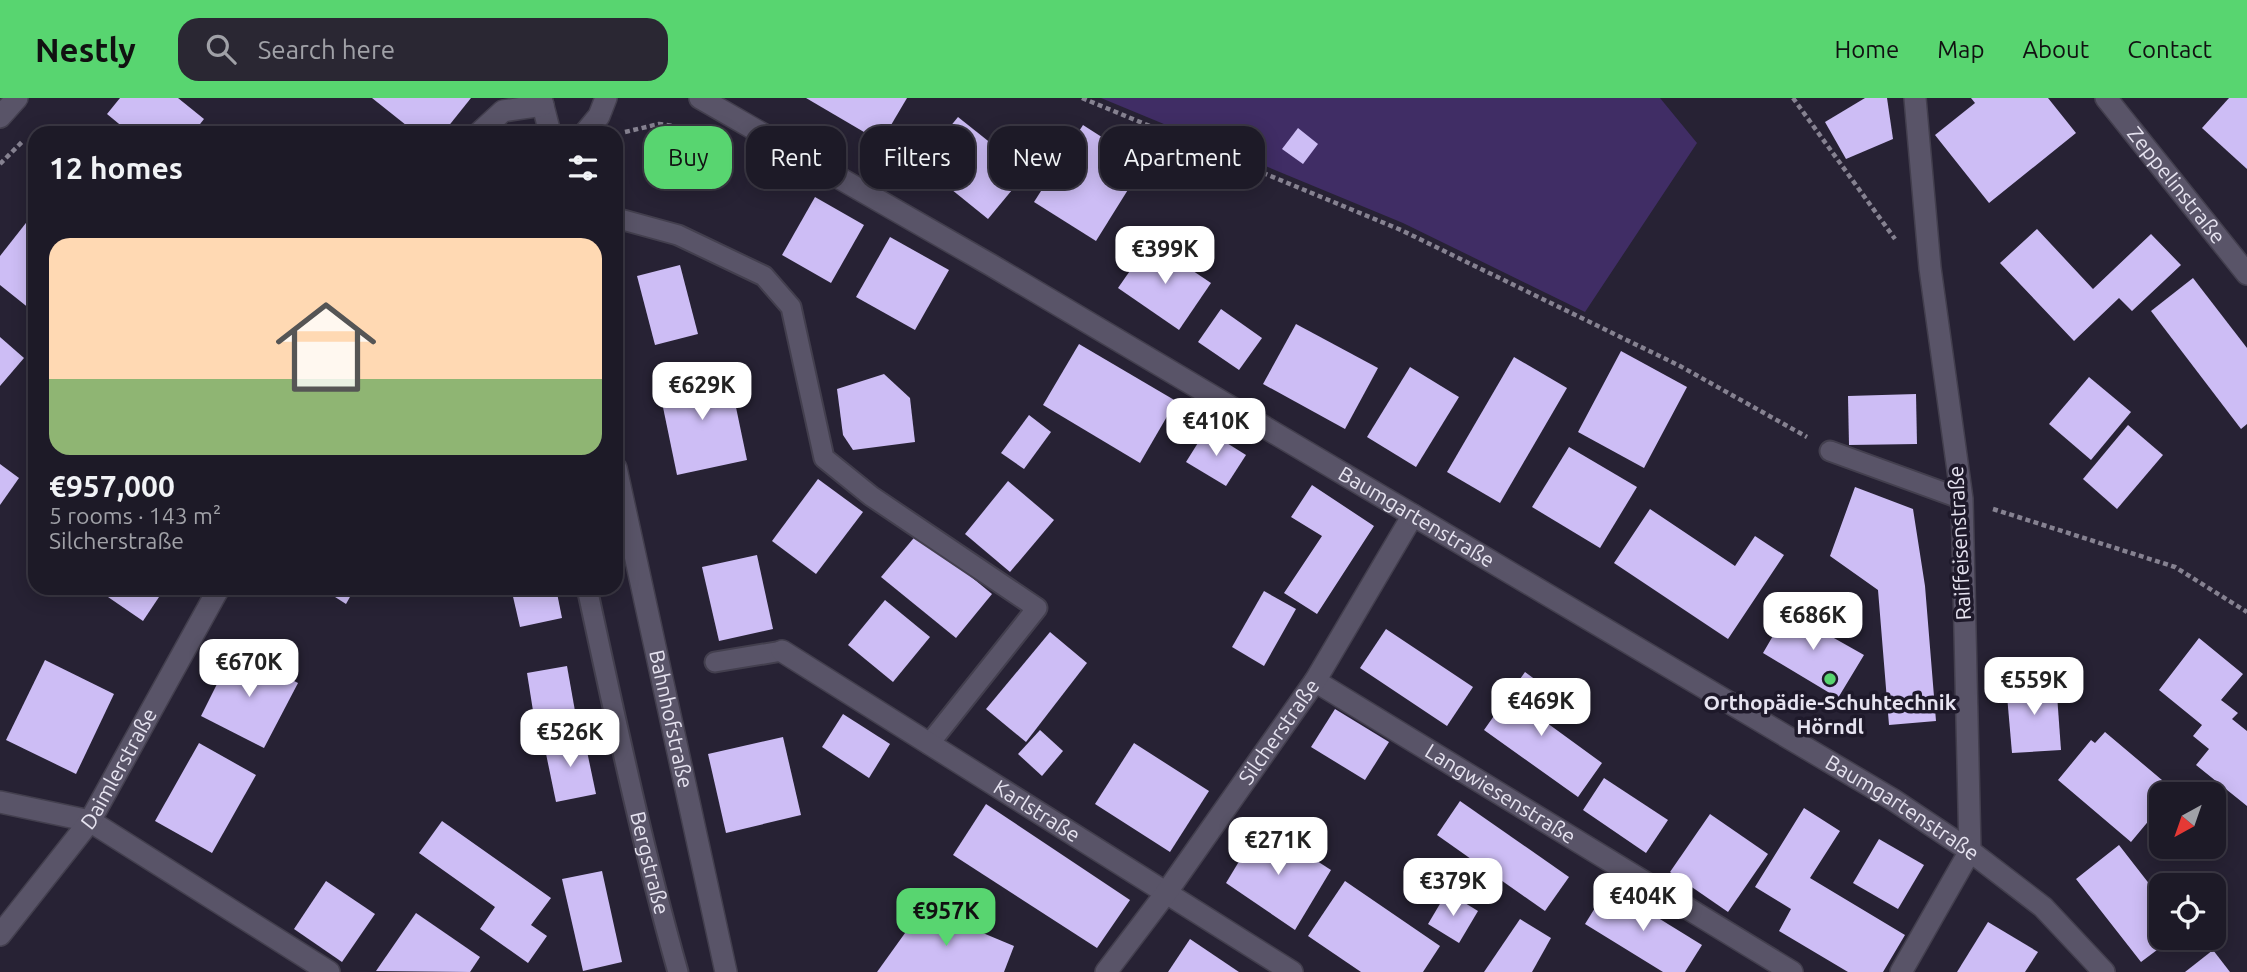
<!DOCTYPE html>
<meta charset="utf-8">
<style>
:root{--surface:#1d1a27;--page:#2a2733;--text:#f1f3f6;--muted:#a0a1a7;--line:#3b3844;--accent:#58d570}
body{margin:0;font-family:Ubuntu,sans-serif;background:var(--page);color:var(--text);height:100vh;display:flex;flex-direction:column;font-size:26px;white-space:nowrap}
*{box-sizing:border-box;margin:0}
p{font-size:23px;color:var(--muted)}
.icon{flex:none;width:38px;height:38px;fill:none;stroke:currentColor;stroke-width:2;stroke-linecap:round;stroke-linejoin:round}
.map{position:relative;flex:1;overflow:hidden}
.panel{position:absolute;left:28px;top:28px;width:595px;height:469px;display:flex;flex-direction:column;background:var(--surface);border-radius:21px;box-shadow:0 4px 18px #0003,0 0 0 2px var(--line)}
.panel>*{flex:none}
.banner{position:absolute;left:644px;top:28px;width:665px;height:63px;display:flex;gap:14px}
.needle{width:46px;rotate:220deg}
.fabs{position:absolute;left:2149px;top:684px;display:grid;gap:14px}
.fabs a{display:grid;place-items:center;width:77px;height:77px;border-radius:14px;background:var(--surface);box-shadow:0 4px 18px #0003,0 0 0 2px var(--line);font-size:35px}
.price{position:absolute;translate:-50% -60px;padding:0 16px;border-radius:14px;background:#fff;color:#222;font-size:23px;line-height:46px;filter:drop-shadow(0 2px 4px #0008)}
.price::after{content:'';position:absolute;left:50%;top:42px;width:21px;height:16px;margin-left:-10px;background:inherit;clip-path:polygon(0 0,100% 0,50% 100%)}
.price.active{background:var(--accent);color:#111}
ul{padding:0;list-style:none}
li{display:grid;align-content:center;gap:14px;height:371px;padding:0 21px}
li+li{border-top:2px solid var(--line)}
li span{display:grid;place-items:center;height:217px;border-radius:21px;color:#555}
li>.icon{margin-inline-start:auto}
span .icon{width:126px;height:126px;fill:#fffc;stroke-width:1}
li b{font-size:30px}
h2{display:flex;justify-content:space-between;align-items:center;height:84px;padding:0 21px;font-size:30px}
.tag{padding:0 24px;border-radius:21px;background:var(--surface);box-shadow:0 4px 18px #0003,0 0 0 2px var(--line);font-size:24px;line-height:63px}
.tag.active{background:var(--accent);color:#111}
header{display:flex;align-items:center;gap:42px;box-sizing:border-box;height:98px;padding:0 35px;background:var(--accent);color:#111}
header strong{font-size:33px}
nav{display:flex;gap:38px;margin-inline-start:auto;font-size:24px}
.search{width:490px;height:63px;background:var(--page);display:flex;align-items:center;gap:18px;box-sizing:border-box;padding:0 24px;border-radius:21px;color:var(--muted);font-size:26px}
.map>svg:first-child{display:block}
.green{fill:#402d65}
.building{fill:#cdbdf5}
.lines{fill:none;stroke-linecap:round;stroke-linejoin:round}
.lane-casing{stroke:#433f4e;stroke-width:23}
.street-casing{stroke:#433f4e;stroke-width:24}
.secondary-casing{stroke:#433f4e;stroke-width:24}
.path{stroke:#868291;stroke-width:4.5;stroke-dasharray:5 3.5;stroke-linecap:butt}
.lane{stroke:#595468;stroke-width:19}
.street{stroke:#595468;stroke-width:21}
.secondary{stroke:#595468;stroke-width:21}
.poi-dot{fill:#58d570;stroke:#1e192a;stroke-width:2.5}
.labels{text-anchor:middle;stroke-width:7;stroke-linejoin:round;paint-order:stroke}
.street-label{font-size:21px;fill:#e6e3f0;stroke:#1e192a}
.poi-label{font-size:21px;font-weight:bold;fill:#e6e3f0;stroke:#1e192a}
</style>
<header>
<strong>Nestly</strong>
<div class="search"><svg class="icon" aria-label="search" viewBox="0 0 24 24"><circle cx="10" cy="10" r="6"/><path d="M15 15l6 6"/></svg>Search here</div>
<nav><a>Home</a><a>Map</a><a>About</a><a>Contact</a></nav>
</header>
<div class="map">
<svg width="2247" height="874" viewBox="0 0 2247 874">
<rect width="100%" height="100%" fill="#272234"/>
<path class="green" d="M1101 0H1660L1697 45 1585 214 1403 125Z"/>
<g class="building">
<path d="M120 0H178L204 21 193 35H130L107 16Z"/>
<path d="M372 0H471L443 35H416Z"/>
<path d="M806 0H907L881 44Z"/>
<path d="M1865 0H1887L1893 41 1846 61 1825 24Z"/>
<path d="M1971 0H2048L2076 35 1989 105 1935 37 1975 5Z"/>
<path d="M2229 0H2247V71L2202 30Z"/>
<path d="M958 19 1027 74 988 121 920 66Z"/>
<path d="M1083 27 1144 66 1096 143 1034 104Z"/>
<path d="M1298 30 1318 46 1303 66 1282 51Z"/>
<path d="M815 99 864 127 831 185 782 157Z"/>
<path d="M33 116 35 118V215L0 187V158Z"/>
<path d="M2037 131 2093 191 2151 136 2181 167 2132 213 2119 200 2074 243 2000 165Z"/>
<path d="M890 139 949 172 915 232 856 199Z"/>
<path d="M1150 144 1211 185 1179 232 1118 190Z"/>
<path d="M680 167 698 236 655 247 637 178Z"/>
<path d="M2193 180 2247 250V326L2241 331 2151 213Z"/>
<path d="M1221 211 1262 240 1239 272 1198 244Z"/>
<path d="M1296 226 1378 270 1345 331 1263 286Z"/>
<path d="M0 239 24 260 0 288Z"/>
<path d="M1079 246 1176 303 1140 365 1043 307Z"/>
<path d="M1621 253 1687 289 1644 370 1578 334Z"/>
<path d="M1514 259 1567 290 1500 405 1447 374Z"/>
<path d="M1410 269 1459 299 1416 369 1367 339Z"/>
<path d="M728 271 747 362 677 377 658 285Z"/>
<path d="M884 276 910 300 915 344 853 352 843 337 837 291Z"/>
<path d="M2089 279 2131 314 2091 362 2049 326Z"/>
<path d="M1916 296 1917 346 1849 347 1848 298Z"/>
<path d="M1029 317 1051 334 1024 371 1001 355Z"/>
<path d="M2128 327 2163 357 2117 411 2083 381Z"/>
<path d="M1206 332 1246 357 1226 388 1186 364Z"/>
<path d="M1569 349 1637 389 1600 450 1532 409Z"/>
<path d="M0 366 19 380 0 407Z"/>
<path d="M818 381 863 414 816 476 772 443Z"/>
<path d="M1008 383 1054 422 1010 474 965 436Z"/>
<path d="M1312 387 1374 428 1317 516 1284 495 1322 438 1291 419Z"/>
<path d="M1855 389 1913 411 1925 488 1936 623 1889 627 1878 492 1830 458Z"/>
<path d="M1650 411 1735 468 1755 438 1784 457 1728 541 1614 465Z"/>
<path d="M918 435 992 496 956 540 881 479Z"/>
<path d="M757 457 773 531 719 543 702 469Z"/>
<path d="M114 490H165L143 523 108 499Z"/>
<path d="M321 490H355L346 506Z"/>
<path d="M511 490H556L562 520 520 529Z"/>
<path d="M1264 493 1296 511 1264 568 1232 549Z"/>
<path d="M885 502 930 539 893 584 848 547Z"/>
<path d="M1807 508 1825 519 1818 531 1864 557 1838 600 1763 555 1788 512 1800 519Z"/>
<path d="M1386 531 1473 589 1447 628 1360 570Z"/>
<path d="M1050 534 1087 565 1026 644 986 611Z"/>
<path d="M2199 540 2243 576 2221 602 2238 615 2232 621 2247 633V708L2196 667 2209 651 2193 638 2202 627 2159 592Z"/>
<path d="M234 552 298 585 264 650 201 618Z"/>
<path d="M45 562 114 596 76 676 6 642Z"/>
<path d="M567 568 575 613 534 619 527 575Z"/>
<path d="M1525 574 1548 591 1532 614 1602 665 1578 699 1484 632Z"/>
<path d="M2056 583 2061 652 2012 655 2006 586Z"/>
<path d="M1335 611 1389 644 1365 682 1311 649Z"/>
<path d="M843 616 890 646 869 680 822 649Z"/>
<path d="M1040 632 1063 653 1042 678 1018 656Z"/>
<path d="M2105 634 2175 693 2171 696H2161V708L2131 744 2058 682 2091 642 2095 645Z"/>
<path d="M584 639 596 696 556 704 544 646Z"/>
<path d="M783 639 801 717 726 735 708 656Z"/>
<path d="M199 645 256 677 212 755 155 723Z"/>
<path d="M1134 645 1209 693 1170 754 1095 706Z"/>
<path d="M1604 680 1668 722 1646 755 1583 712Z"/>
<path d="M1460 703 1569 779 1545 813 1437 737Z"/>
<path d="M986 706 1130 802 1097 850 953 757Z"/>
<path d="M1804 710 1840 733 1810 780 1905 837 1883 874H1848L1779 833 1791 811 1755 789Z"/>
<path d="M1710 716 1768 756 1728 814 1670 774Z"/>
<path d="M442 723 551 800 531 827 547 838 528 865 480 831 495 809 419 755Z"/>
<path d="M1261 727 1331 772 1295 832 1226 785Z"/>
<path d="M1879 741 1924 767 1898 811 1853 785Z"/>
<path d="M2119 747 2161 801V840H2173L2141 864 2076 781Z"/>
<path d="M602 773 622 864 583 873 562 781Z"/>
<path d="M326 783 375 816 342 864 294 831Z"/>
<path d="M1345 783 1440 848 1423 874H1361L1308 838Z"/>
<path d="M1608 789 1702 847 1685 874H1663L1585 826Z"/>
<path d="M1447 794 1478 813 1459 845 1428 826Z"/>
<path d="M923 810 1014 848 1004 874H877Z"/>
<path d="M416 815 480 859 470 874 376 873Z"/>
<path d="M1520 821 1551 840 1532 874H1484Z"/>
<path d="M1988 824 2038 854 2025 874H1957Z"/>
<path d="M1190 841 1239 874H1168Z"/>
<path d="M2213 852 2230 874H2185Z"/>
</g>
<g class="lines">
<g class="lane-casing">
<g id="lane">
<path d="M616 120 678 137 764 178 791 209 824 360 871 398 1037 510 929 646"/>
<path d="M1830 353 1962 401"/>
<path id="s1" d="M587 490C615 619 642 747 678 874"/>
<path d="M715 564 782 553"/>
</g>
</g>
<g class="street-casing">
<g id="street">
<path d="M541 0 550 35"/>
<path d="M479 35 503 13 543 7"/>
<path d="M585 35 599 18 606 0"/>
<path id="s2" d="M616 370 726 874"/>
<path id="s3" d="M782 553 1292 874"/>
<path id="s4" d="M1315 583 1792 874"/>
<path d="M0 704 90 723 329 874"/>
<path id="s5" d="M0 837 90 723 219 490"/>
<path id="s6" d="M1106 874 1166 795 1315 583 1413 417"/>
<path d="M1901 874 1970 753 1962 401 1930 170 1915 0"/>
</g>
</g>
<g class="secondary-casing">
<g id="secondary">
<path id="s7" d="M700 0 991 167 1892 701 1970 753 2043 809 2104 874"/>
<path id="s8" d="M2106 0 2247 176"/>
<path d="M0 19 17 0"/>
</g>
</g>
<g class="path">
<path d="M1082 0 1401 132 1680 268 1807 339"/>
<path d="M1793 0 1895 141"/>
<path d="M625 34 659 26 688 30"/>
<path d="M0 66 24 42"/>
<path d="M1993 411 2175 469 2247 514"/>
</g>
<use href="#lane" class="lane"/>
<use href="#street" class="street"/>
<use href="#secondary" class="secondary"/>
</g>
<circle class="poi-dot" cx="1830" cy="581" r="7"/>
<g class="labels">
<g class="street-label">
<text dy="7" stroke="none"><textPath href="#s8" startOffset="112">Zeppelinstraße</textPath></text>
<text dy="7" stroke="none"><textPath href="#s7" startOffset="830">Baumgartenstraße</textPath></text>
<text transform="translate(1960 445) rotate(-93)" y="7">Raiffeisenstraße</text>
<text dy="7" stroke="none"><textPath href="#s2" startOffset="257">Bahnhofstraße</textPath></text>
<text dy="7" stroke="none"><textPath href="#s6" startOffset="296">Silcherstraße</textPath></text>
<text dy="7" stroke="none"><textPath href="#s5" startOffset="205">Daimlerstraße</textPath></text>
<text dy="7" stroke="none"><textPath href="#s4" startOffset="217">Langwiesenstraße</textPath></text>
<text dy="7" stroke="none"><textPath href="#s7" startOffset="1396">Baumgartenstraße</textPath></text>
<text dy="7" stroke="none"><textPath href="#s3" startOffset="301">Karlstraße</textPath></text>
<text dy="7" stroke="none"><textPath href="#s1" startOffset="282">Bergstraße</textPath></text>
</g>
<g class="poi-label">
<text x="1830" y="612">Orthopädie-Schuhtechnik<tspan x="1830" dy="24">Hörndl</tspan></text>
</g>
</g>
</svg>
<div class="fabs">
<a><svg class="needle" viewBox="-14 -14 28 28"><path d="M0-13l5 13h-10z" fill="#e53935"/><path d="M0 13l5-13h-10z" fill="#a0a1a7"/></svg></a>
<a><svg class="icon" aria-label="locate" viewBox="0 0 24 24"><circle cx="12" cy="12" r="6"/><path d="M12 2v4M12 18v4M2 12h4M18 12h4"/></svg></a>
</div>
<b class="price" style="left:1165px;top:188px">€399K</b>
<b class="price" style="left:702px;top:324px">€629K</b>
<b class="price" style="left:1216px;top:360px">€410K</b>
<b class="price" style="left:1813px;top:554px">€686K</b>
<b class="price" style="left:249px;top:601px">€670K</b>
<b class="price" style="left:2034px;top:619px">€559K</b>
<b class="price" style="left:1541px;top:640px">€469K</b>
<b class="price" style="left:570px;top:671px">€526K</b>
<b class="price" style="left:1278px;top:779px">€271K</b>
<b class="price" style="left:1453px;top:820px">€379K</b>
<b class="price" style="left:1643px;top:835px">€404K</b>
<b class="price active" style="left:946px;top:850px">€957K</b>
<div class="banner">
<a class="tag active">Buy</a>
<a class="tag">Rent</a>
<a class="tag">Filters</a>
<a class="tag">New</a>
<a class="tag">Apartment</a>
</div>
<section class="panel">
<h2>12 homes<svg class="icon" aria-label="filters" viewBox="0 0 24 24"><path d="M4 7h16M4 17h16"/><circle cx="9" cy="7" r="2"/><circle cx="15" cy="17" r="2"/></svg></h2>
<ul>
<li><span style="background:linear-gradient(#ffd9b3 65%,#8fb573 0)"><svg class="icon" aria-label="home" viewBox="0 0 24 24"><path d="M3 11l9-7 9 7M6 9v11h12V9"/></svg></span><div><b>€957,000</b><p>5 rooms · 143 m²</p><p>Silcherstraße</p></div></li>
</ul>
</section>
</div>
